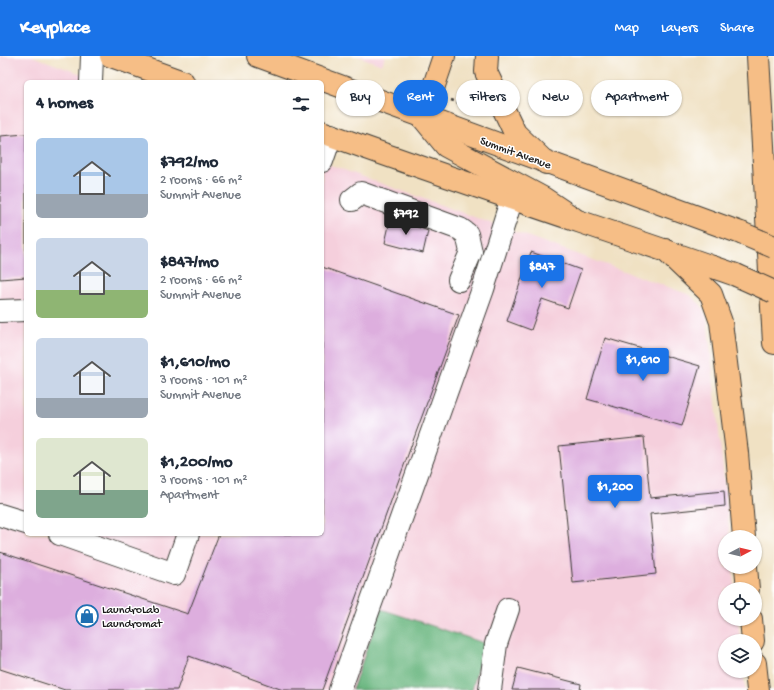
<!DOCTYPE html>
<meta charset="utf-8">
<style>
:root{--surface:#fff;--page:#f2f2f3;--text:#1f2937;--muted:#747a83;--accent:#1a73e8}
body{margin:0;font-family:"Gochi Hand",sans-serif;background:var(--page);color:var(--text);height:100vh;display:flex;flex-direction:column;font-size:15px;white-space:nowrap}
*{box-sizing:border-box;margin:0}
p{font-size:13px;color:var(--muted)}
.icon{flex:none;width:22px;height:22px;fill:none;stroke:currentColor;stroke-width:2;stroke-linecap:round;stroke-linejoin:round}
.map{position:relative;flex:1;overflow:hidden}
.drawer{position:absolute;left:24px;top:24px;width:300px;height:456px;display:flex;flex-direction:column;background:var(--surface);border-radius:6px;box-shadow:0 1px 3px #0004}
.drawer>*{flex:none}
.top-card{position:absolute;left:336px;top:24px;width:378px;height:36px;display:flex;gap:8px}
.needle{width:26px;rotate:83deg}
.controls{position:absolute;left:718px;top:474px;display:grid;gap:8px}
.controls a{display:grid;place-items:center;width:44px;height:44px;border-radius:50%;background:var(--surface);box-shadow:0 1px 3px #0004;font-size:20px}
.price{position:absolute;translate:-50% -34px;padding:0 9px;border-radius:4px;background:var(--accent);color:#fff;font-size:13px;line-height:26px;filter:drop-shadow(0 1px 2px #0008)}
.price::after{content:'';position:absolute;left:50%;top:24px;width:12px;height:9px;margin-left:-6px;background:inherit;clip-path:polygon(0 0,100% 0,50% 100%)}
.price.selected{background:#222;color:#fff}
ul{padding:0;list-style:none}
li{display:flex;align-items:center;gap:12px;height:100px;padding:0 12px}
li span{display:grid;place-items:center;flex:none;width:112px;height:80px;border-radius:6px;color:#555}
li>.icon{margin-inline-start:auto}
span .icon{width:48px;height:48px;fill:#fffc;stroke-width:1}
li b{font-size:17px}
h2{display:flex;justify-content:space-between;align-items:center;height:48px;padding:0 12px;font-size:17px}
.chip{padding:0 14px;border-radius:18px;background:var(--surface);box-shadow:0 1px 3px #0004;font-size:14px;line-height:36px}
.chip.selected{background:var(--accent);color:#fff}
header{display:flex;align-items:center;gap:24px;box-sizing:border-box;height:56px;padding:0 20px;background:var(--accent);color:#fff}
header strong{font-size:19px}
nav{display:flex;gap:22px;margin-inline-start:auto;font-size:14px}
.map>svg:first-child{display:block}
.built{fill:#f5cfdc}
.forest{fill:#68b57e;stroke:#42684d}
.building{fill:#ddaede}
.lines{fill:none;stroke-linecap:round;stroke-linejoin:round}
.minor-casing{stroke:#3c3a35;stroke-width:24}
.major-casing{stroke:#3c3a35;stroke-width:24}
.highway-casing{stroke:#3c3a35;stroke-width:24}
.path{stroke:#3c3a35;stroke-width:2.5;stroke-dasharray:3 3;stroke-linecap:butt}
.minor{stroke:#fff;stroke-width:22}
.major{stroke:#f6be86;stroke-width:22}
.highway{stroke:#f6be86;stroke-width:22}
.major-bridge-casing{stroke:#3c3a35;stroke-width:24;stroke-linecap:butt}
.major-bridge{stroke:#f6be86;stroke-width:22}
.labels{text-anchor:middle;stroke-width:3;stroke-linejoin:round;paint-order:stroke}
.street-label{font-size:12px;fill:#1c1c1c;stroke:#fff}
.poi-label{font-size:12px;fill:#1c1c1c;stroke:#fff;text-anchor:start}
</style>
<header>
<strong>Keyplace</strong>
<nav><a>Map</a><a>Layers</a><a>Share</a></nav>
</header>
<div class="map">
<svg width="774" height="634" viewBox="0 0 774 634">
<rect width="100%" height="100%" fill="#fff"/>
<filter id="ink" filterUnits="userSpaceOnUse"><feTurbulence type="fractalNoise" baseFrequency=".025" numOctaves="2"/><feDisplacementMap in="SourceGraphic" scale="8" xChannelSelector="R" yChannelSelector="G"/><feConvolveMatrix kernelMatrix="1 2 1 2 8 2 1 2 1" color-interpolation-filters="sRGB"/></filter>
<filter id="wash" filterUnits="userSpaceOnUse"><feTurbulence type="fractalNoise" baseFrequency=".012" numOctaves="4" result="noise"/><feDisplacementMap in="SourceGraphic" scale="16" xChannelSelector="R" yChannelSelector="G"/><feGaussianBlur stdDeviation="0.9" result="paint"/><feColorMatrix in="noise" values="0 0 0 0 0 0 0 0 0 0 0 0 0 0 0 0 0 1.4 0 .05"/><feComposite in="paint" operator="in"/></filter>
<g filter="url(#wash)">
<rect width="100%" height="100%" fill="#f0e1c3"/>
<g class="built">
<path d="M0 0H32L103 26H26V478H322V106L690 239 701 249 707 262 730 481H725V511H733L735 533H725V563H738L740 585H725V615H743L745 634H472L484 587 381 554 352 634H0Z"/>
<path d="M358 0H385L382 9Z"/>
</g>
<path class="forest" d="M381 553 484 587 472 634H352Z"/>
<g id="blocks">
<g class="building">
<path d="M26 78V221L0 223V80Z"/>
<path d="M391 161 428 175 423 197 385 187Z"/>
<path d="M531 196 581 214 568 252 542 243 531 274 507 265Z"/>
<path d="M322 211 459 259 322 634H283L189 600 177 634H65L0 613V496L188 558 219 478H322Z"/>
<path d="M605 282 700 310 682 370 587 343Z"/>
<path d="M644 381 650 442 724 435 725 450 650 458 656 518 573 527 559 390Z"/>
<path d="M518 612 581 628 580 634H512Z"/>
</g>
</g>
</g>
<g filter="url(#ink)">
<use href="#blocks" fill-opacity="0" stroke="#3c3a35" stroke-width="1"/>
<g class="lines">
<g class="minor-casing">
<g id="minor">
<path d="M91 26 92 0"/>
<path d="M322 105 331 79"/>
<path d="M352 144 361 137 460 173 467 178 471 196 459 224"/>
<path d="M0 255 26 254"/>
<path d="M0 459 26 467"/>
<path d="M60 478 174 518 188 478"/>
<path d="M340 634 483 233 512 142"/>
<path d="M490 634 496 588 508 553"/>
</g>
</g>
<g class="major-casing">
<g id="major">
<path d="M111 0 183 26"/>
<path d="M258 0 741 177"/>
<path d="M322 76C459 126 598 171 736 219"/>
</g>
</g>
<g class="highway-casing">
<g id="highway">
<path d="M444 0 423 62 446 90 543 142 573 162"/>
<path d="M487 0 486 16 515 77 546 107"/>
<path d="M758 0 774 287"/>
<path d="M665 194 711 238 721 266 737 397 744 481"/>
<path d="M746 511 748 533"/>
<path d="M751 563 753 585"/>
<path d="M755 607 758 634"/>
</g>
</g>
<path class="path" d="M451 44 480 54"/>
<use href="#minor" class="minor"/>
<use href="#major" class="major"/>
<use href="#highway" class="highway"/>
<g class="major-bridge-casing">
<g id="major-bridge">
<path d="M741 177 774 191"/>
<path d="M736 219 774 236"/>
</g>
</g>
<use href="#major-bridge" class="major-bridge"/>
</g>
</g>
<defs>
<g id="shop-ring" transform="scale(1.15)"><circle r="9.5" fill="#fff" stroke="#1f6fb2" stroke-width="1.5"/><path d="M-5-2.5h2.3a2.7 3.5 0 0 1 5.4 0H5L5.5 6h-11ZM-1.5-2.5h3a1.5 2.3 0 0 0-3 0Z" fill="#1f6fb2"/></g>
</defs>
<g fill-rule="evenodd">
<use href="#shop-ring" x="87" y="560"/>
</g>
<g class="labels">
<g class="street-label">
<text transform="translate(516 96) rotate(20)" y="4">Summit Avenue</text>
</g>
<g class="poi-label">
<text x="102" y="557">LaundroLab<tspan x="102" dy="14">Laundromat</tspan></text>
</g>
</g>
</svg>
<div class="controls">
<a><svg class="needle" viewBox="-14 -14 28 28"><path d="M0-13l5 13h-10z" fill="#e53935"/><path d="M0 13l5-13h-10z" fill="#747a83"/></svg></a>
<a><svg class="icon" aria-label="locate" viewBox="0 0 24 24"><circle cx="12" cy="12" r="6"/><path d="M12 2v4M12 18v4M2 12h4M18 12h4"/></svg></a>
<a><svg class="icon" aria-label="layers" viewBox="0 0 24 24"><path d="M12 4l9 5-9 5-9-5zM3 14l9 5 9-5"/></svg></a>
</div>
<b class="price selected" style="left:406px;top:180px">$792</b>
<b class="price" style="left:542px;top:233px">$847</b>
<b class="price" style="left:643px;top:326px">$1,610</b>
<b class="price" style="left:615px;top:453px">$1,200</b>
<div class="top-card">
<a class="chip">Buy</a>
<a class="chip selected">Rent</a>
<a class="chip">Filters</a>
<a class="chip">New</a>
<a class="chip">Apartment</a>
</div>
<section class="drawer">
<h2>4 homes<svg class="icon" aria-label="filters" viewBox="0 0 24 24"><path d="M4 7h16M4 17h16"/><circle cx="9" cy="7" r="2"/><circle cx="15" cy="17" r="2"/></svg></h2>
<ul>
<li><span style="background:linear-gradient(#a9c7e8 70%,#9aa5b1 0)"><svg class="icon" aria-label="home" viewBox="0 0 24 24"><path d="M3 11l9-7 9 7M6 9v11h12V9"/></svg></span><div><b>$792/mo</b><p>2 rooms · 66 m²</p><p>Summit Avenue</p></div></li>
<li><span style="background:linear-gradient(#c9d6e8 65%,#8fb573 0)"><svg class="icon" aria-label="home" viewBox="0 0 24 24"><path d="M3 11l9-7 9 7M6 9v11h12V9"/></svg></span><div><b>$847/mo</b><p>2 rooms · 66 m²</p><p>Summit Avenue</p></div></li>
<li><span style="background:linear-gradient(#c9d6e8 75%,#9aa5b1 0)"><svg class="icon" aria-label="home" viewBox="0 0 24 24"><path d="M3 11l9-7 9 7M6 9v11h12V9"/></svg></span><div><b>$1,610/mo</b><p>3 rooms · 101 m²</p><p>Summit Avenue</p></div></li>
<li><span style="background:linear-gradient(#dfe7d0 65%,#7fa58c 0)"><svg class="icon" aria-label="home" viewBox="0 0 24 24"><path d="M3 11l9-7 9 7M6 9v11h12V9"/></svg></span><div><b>$1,200/mo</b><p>3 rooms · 101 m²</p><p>Apartment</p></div></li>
</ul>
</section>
</div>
